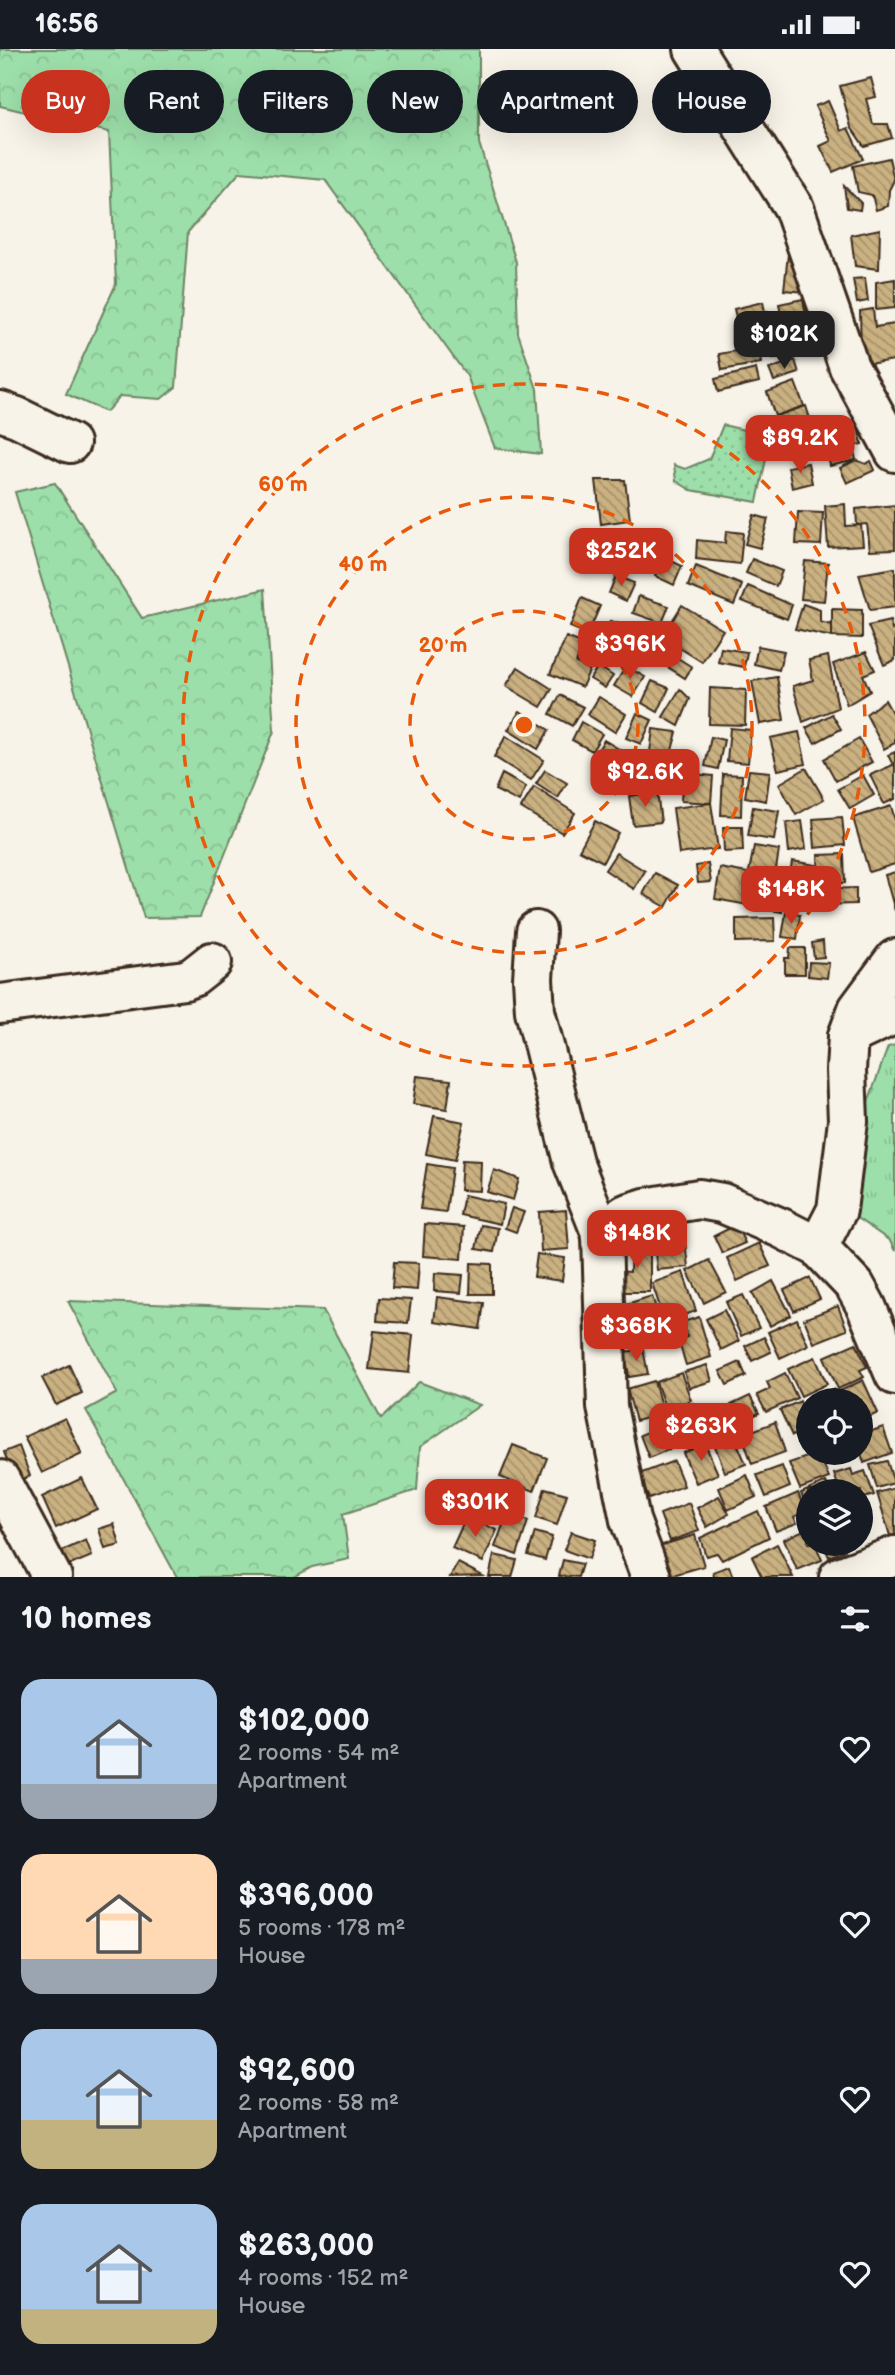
<!DOCTYPE html>
<meta charset="utf-8">
<style>
:root{--surface:#171b24;--page:#20242c;--text:#f1f3f6;--muted:#9ea1a6;--accent:#c8321e}
body{margin:0;font-family:"Balsamiq Sans",sans-serif;background:var(--page);color:var(--text);height:100vh;display:flex;flex-direction:column;font-size:26px;white-space:nowrap}
*{box-sizing:border-box;margin:0}
p{font-size:23px;color:var(--muted)}
.icon{flex:none;width:38px;height:38px;fill:none;stroke:currentColor;stroke-width:2;stroke-linecap:round;stroke-linejoin:round}
.map{position:relative;height:1528px;overflow:hidden}
.side{display:flex;flex-direction:column;background:var(--surface);flex:1}
.side>*{flex:none}
.banner{position:absolute;left:21px;top:21px;width:854px;height:63px;display:flex;gap:14px}
.tools{position:absolute;left:796px;top:1339px;display:grid;gap:14px}
.tools a{display:grid;place-items:center;width:77px;height:77px;border-radius:50%;background:var(--surface);box-shadow:0 7px 28px #0002;font-size:35px}
.price{position:absolute;translate:-50% -60px;padding:0 16px;border-radius:14px;background:var(--accent);color:#fff;font-size:23px;line-height:46px;filter:drop-shadow(0 2px 4px #0008)}
.price::after{content:'';position:absolute;left:50%;top:42px;width:21px;height:16px;margin-left:-10px;background:inherit;clip-path:polygon(0 0,100% 0,50% 100%)}
.price.on{background:#222;color:#fff}
ul{padding:0;list-style:none}
li{display:flex;align-items:center;gap:21px;height:175px;padding:0 21px}
li span{display:grid;place-items:center;flex:none;width:196px;height:140px;border-radius:21px;color:#555}
li>.icon{margin-inline-start:auto}
span .icon{width:84px;height:84px;fill:#fffc;stroke-width:1}
li b{font-size:30px}
h2{display:flex;justify-content:space-between;align-items:center;height:84px;padding:0 21px;font-size:30px}
.pill{padding:0 24px;border-radius:32px;background:var(--surface);box-shadow:0 7px 28px #0002;font-size:24px;line-height:63px}
.pill.on{background:var(--accent);color:#fff}
.status{display:flex;justify-content:space-between;align-items:center;height:49px;padding:0 35px;background:var(--surface);direction:ltr}
.status svg{height:19px;fill:currentColor}
.map>svg:first-child{display:block}
.grass{fill:url(#grass-tufts);stroke:#6c8464;stroke-width:2}
.forest{fill:url(#forest-crowns);stroke:#6c8464;stroke-width:2}
.park{fill:url(#park-dots);stroke:#6c8464;stroke-width:2}
.building{fill:url(#building-back-hatch);stroke:#3b2a1e;stroke-width:2}
.lines{fill:none;stroke-linecap:round;stroke-linejoin:round}
.minor-casing{stroke:#3b2a1e;stroke-width:44}
.minor{stroke:#f7f3e8;stroke-width:38}
.ring{fill:none;stroke:#e8590c;stroke-width:3.5;stroke-dasharray:12 9}
.centre{fill:#e8590c;stroke:#f7f3e8;stroke-width:3.5}
.ring-label{font-size:21px;text-anchor:middle;font-weight:bold;fill:#e8590c;stroke:#f7f3e8;stroke-width:6;stroke-linejoin:round;paint-order:stroke}
</style>
<div class="status"><b>16:56</b><svg viewBox="0 0 49 12"><path d="M0 12V9h3v3zM5 12V6h3v6zM10 12V3h3v9zM15 12V0h3v12zM26 1h20v11H26zM47 4h2v5h-2z"/></svg></div>
<div class="map">
<svg width="895" height="1528" viewBox="0 0 895 1528">
<defs>
<pattern id="grass-tufts" width="24" height="20" patternUnits="userSpaceOnUse" patternTransform="scale(1.75)"><rect width="24" height="20" fill="#9ddfaa"/><path d="M3 7l-1-3M5 7V3M7 7l1-3M15 17l-1-3M17 17v-4M19 17l1-3" fill="none" stroke="#88c092"/></pattern>
<pattern id="forest-crowns" width="20" height="18" patternUnits="userSpaceOnUse" patternTransform="scale(1.75)"><rect width="20" height="18" fill="#9ddfaa"/><path d="M2 6a3 3 0 1 1 6 0M12 15a3 3 0 1 1 6 0" fill="none" stroke="#88c092"/></pattern>
<pattern id="park-dots" width="8" height="8" patternUnits="userSpaceOnUse" patternTransform="scale(1.75)"><rect width="8" height="8" fill="#9ddfaa"/><path d="M2 2h.1M6 6h.1" fill="none" stroke="#88c092" stroke-width="1.8" stroke-linecap="round"/></pattern>
<pattern id="building-back-hatch" width="6" height="6" patternUnits="userSpaceOnUse" patternTransform="scale(1.75)"><rect width="6" height="6" fill="#cab181"/><path d="M-1 5l2 2M0 0l6 6M5-1l2 2" fill="none" stroke="#a59069"/></pattern>
</defs>
<rect width="100%" height="100%" fill="#f7f3e8"/>
<filter id="ink" filterUnits="userSpaceOnUse"><feTurbulence type="fractalNoise" baseFrequency=".0143" numOctaves="2"/><feDisplacementMap in="SourceGraphic" scale="14" xChannelSelector="R" yChannelSelector="G"/><feConvolveMatrix kernelMatrix="1 2 1 2 8 2 1 2 1" color-interpolation-filters="sRGB"/></filter>
<g filter="url(#ink)">
<path class="grass" d="M895 996V1202L890 1192 851 1165 858 1081 888 998Z"/>
<g class="forest">
<path d="M0 0H479V94L516 213 518 284 537 340 541 405 495 399 467 327 325 131 240 123 188 183 176 338 161 350 120 347 106 363 66 345 116 235 109 83 0 57Z"/>
<path d="M55 434 142 569 265 540 274 682 200 868 144 869 15 443Z"/>
<path d="M68 1252 323 1261 381 1370 419 1333 480 1356 420 1398 417 1441 343 1465 349 1510 312 1518 294 1528H177L86 1361 117 1344Z"/>
</g>
<path class="park" d="M723 376 744 381 766 410 757 453 691 441 676 432 674 416 685 420 709 410Z"/>
<g class="building">
<path d="M871 29 876 48 866 50 873 75H888L892 89 864 97 851 78 840 37Z"/>
<path d="M828 52 841 82 848 79 863 110 833 123 820 97 831 92 815 57Z"/>
<path d="M889 109 894 131 889 141 888 157 876 161 872 146 858 143 853 117Z"/>
<path d="M844 137 861 154 860 161 847 159Z"/>
<path d="M880 180 879 220 855 217 851 186Z"/>
<path d="M788 205 809 207 805 243 784 241Z"/>
<path d="M865 229 868 252 857 254 853 230Z"/>
<path d="M895 230V259L876 261V233Z"/>
<path d="M803 250 808 277 784 281 779 255Z"/>
<path d="M763 253 765 263 774 264 780 289 743 298 734 260Z"/>
<path d="M873 260 875 278 895 275V311L867 315 865 301H861L860 262Z"/>
<path d="M794 290 798 302 773 310 769 298Z"/>
<path d="M758 298 761 314 722 321 719 305Z"/>
<path d="M795 311 799 324 774 332 769 320Z"/>
<path d="M756 320 759 333 718 343 715 330Z"/>
<path d="M795 333 804 357 775 367 767 343Z"/>
<path d="M806 357 812 376 801 380 802 393 788 398 776 367Z"/>
<path d="M858 377 862 395 853 397 856 411 830 417 824 384Z"/>
<path d="M856 411 866 415 871 412 875 421 847 434 840 419Z"/>
<path d="M808 414 812 434 792 439 788 418Z"/>
<path d="M596 431H625L630 471 601 475Z"/>
<path d="M845 455 846 477 861 476 863 496 828 498 825 457Z"/>
<path d="M895 456V500L870 501 867 475 857 476 856 460Z"/>
<path d="M798 463 823 464 821 496 796 495Z"/>
<path d="M754 466 768 470 760 499 745 495Z"/>
<path d="M644 480 661 487 653 505 636 498Z"/>
<path d="M613 481 636 491 624 521 600 512Z"/>
<path d="M726 482 743 484 740 515 696 510 697 491 725 494Z"/>
<path d="M663 508 682 517 674 536 655 527Z"/>
<path d="M752 510 782 522 776 537 746 524Z"/>
<path d="M805 512 828 514 824 552 801 550Z"/>
<path d="M696 517 742 536 734 556 688 537Z"/>
<path d="M895 519V558L870 561 859 525Z"/>
<path d="M616 527 634 534 626 552 609 544Z"/>
<path d="M748 537 792 556 787 570 742 552Z"/>
<path d="M639 547 669 557 662 574 633 564Z"/>
<path d="M582 549 600 557 588 585 570 578Z"/>
<path d="M803 555 820 561V573L832 576V588L795 580Z"/>
<path d="M682 556 723 581 702 613 662 588Z"/>
<path d="M832 560 862 561V589L832 588Z"/>
<path d="M610 572 629 577 618 615 600 610Z"/>
<path d="M890 572 892 581 895 579V611L884 616 868 577Z"/>
<path d="M635 587 655 590 651 612 631 608Z"/>
<path d="M566 588 584 595 576 614 590 620 582 638 550 625Z"/>
<path d="M758 597 784 602 779 621 754 615Z"/>
<path d="M721 599 747 603 744 618 718 613Z"/>
<path d="M665 601 692 618 685 629 658 612Z"/>
<path d="M866 603 875 621 863 626 870 642 847 656 833 615Z"/>
<path d="M828 607 838 659 803 673 793 637 813 631 809 611Z"/>
<path d="M598 617 613 627 605 639 590 630Z"/>
<path d="M626 617 645 628 633 648 614 637Z"/>
<path d="M518 618 552 640 541 658 506 637Z"/>
<path d="M777 628 784 671 760 675 752 632Z"/>
<path d="M652 632 669 639 658 663 642 654Z"/>
<path d="M710 639 746 641 745 676 709 675Z"/>
<path d="M680 640 690 650 679 677 663 668Z"/>
<path d="M560 646 583 658 572 677 550 665Z"/>
<path d="M599 648 626 665 615 683 588 666Z"/>
<path d="M885 651 895 669V694L884 700 866 665Z"/>
<path d="M520 662 549 681 538 700 508 681Z"/>
<path d="M637 664 652 671 641 695 626 689Z"/>
<path d="M832 665 841 680 815 694 806 679Z"/>
<path d="M581 673 602 685 592 702 572 691Z"/>
<path d="M730 679 751 681 748 714 727 712Z"/>
<path d="M653 680 677 683 671 705 650 703Z"/>
<path d="M799 683 806 715 778 721 770 689Z"/>
<path d="M506 687 544 711 531 731 494 708Z"/>
<path d="M711 688 724 691 718 720 705 717Z"/>
<path d="M859 690 872 713 836 732 824 710Z"/>
<path d="M604 691 627 705 618 718 596 704Z"/>
<path d="M895 703V750L884 755 870 726 893 716 888 706Z"/>
<path d="M638 711 673 715 671 744 631 732Z"/>
<path d="M806 719 824 750 796 766 779 735Z"/>
<path d="M545 721 567 734 558 749 536 735Z"/>
<path d="M749 721 770 723 766 752 745 748Z"/>
<path d="M683 724 713 727 711 754 681 752Z"/>
<path d="M502 725 526 738 519 753 495 741Z"/>
<path d="M723 725 742 726 741 767 721 766Z"/>
<path d="M863 726 874 746 850 760 838 740Z"/>
<path d="M534 738 575 764 562 784 521 759Z"/>
<path d="M657 743 661 773 633 776 629 747Z"/>
<path d="M711 754 718 800 679 805 673 759Z"/>
<path d="M891 757 895 771V815L869 823 853 769Z"/>
<path d="M753 758 779 762 774 791 748 787Z"/>
<path d="M842 768 845 796 815 799 813 770Z"/>
<path d="M595 772 618 784 603 813 579 801Z"/>
<path d="M802 772 806 800 789 803 786 774Z"/>
<path d="M723 778H742L743 802 724 803Z"/>
<path d="M754 797 779 801 775 827 749 823Z"/>
<path d="M616 804 645 822 634 840 605 821Z"/>
<path d="M844 805 845 834H819L818 806Z"/>
<path d="M792 812 816 816 810 851 787 848Z"/>
<path d="M708 815 711 833 698 834 696 817Z"/>
<path d="M720 819 753 825 748 856 715 850Z"/>
<path d="M895 823V862L885 826Z"/>
<path d="M655 824 678 836 666 858 643 845Z"/>
<path d="M759 827 787 831 782 863 753 858Z"/>
<path d="M856 839V855L821 856 825 840Z"/>
<path d="M786 863 800 866 797 890 782 888Z"/>
<path d="M774 869 775 892 736 893V870Z"/>
<path d="M823 892 824 908 814 909 812 894Z"/>
<path d="M790 899H805V925H785V909H789Z"/>
<path d="M809 913 829 914 827 929 808 927Z"/>
<path d="M417 1027 451 1031 447 1060 413 1055Z"/>
<path d="M434 1067 464 1073 455 1111 426 1105Z"/>
<path d="M462 1111 481 1112 480 1142 460 1141Z"/>
<path d="M427 1115 452 1119 446 1163 420 1160Z"/>
<path d="M494 1121 519 1130 513 1151 487 1143Z"/>
<path d="M464 1146 504 1155 500 1175 460 1166Z"/>
<path d="M512 1159 524 1163 516 1183 505 1179Z"/>
<path d="M566 1161 569 1200 541 1202 539 1163Z"/>
<path d="M425 1175 464 1178 462 1210 423 1207Z"/>
<path d="M481 1176 498 1179 494 1203 476 1200Z"/>
<path d="M736 1176 745 1194 722 1204 714 1187Z"/>
<path d="M685 1192 688 1218 657 1221 654 1196Z"/>
<path d="M631 1193H650V1243H618V1222L630 1223Z"/>
<path d="M759 1194 770 1217 737 1232 727 1209Z"/>
<path d="M537 1205 565 1209 562 1232 534 1228Z"/>
<path d="M709 1211 726 1243 704 1254 687 1222Z"/>
<path d="M394 1213 419 1214 417 1241 392 1239Z"/>
<path d="M471 1214 492 1215V1245H470Z"/>
<path d="M683 1223 696 1262 665 1273 652 1234Z"/>
<path d="M435 1224 463 1226 461 1244 434 1242Z"/>
<path d="M810 1229 820 1250 794 1262 784 1241Z"/>
<path d="M773 1232 791 1266 770 1277 752 1244Z"/>
<path d="M743 1246 759 1279 741 1287 726 1253Z"/>
<path d="M652 1247 660 1272 628 1282 620 1257Z"/>
<path d="M437 1248 484 1254 480 1280 434 1273Z"/>
<path d="M379 1249 411 1251 408 1274 377 1272Z"/>
<path d="M838 1257 847 1281 814 1294 804 1270Z"/>
<path d="M724 1261 739 1292 721 1301 706 1270Z"/>
<path d="M699 1268 711 1308 686 1316 678 1291 687 1288 683 1273Z"/>
<path d="M797 1270 808 1296 780 1309 768 1283Z"/>
<path d="M374 1282 413 1286 409 1324 369 1320Z"/>
<path d="M764 1288 771 1303 752 1312 745 1297Z"/>
<path d="M856 1294 867 1318 860 1321 864 1328 838 1340 824 1308Z"/>
<path d="M643 1300 648 1325 629 1328 625 1303Z"/>
<path d="M815 1308 827 1335 801 1347 788 1320Z"/>
<path d="M740 1313 746 1327 727 1336 720 1322Z"/>
<path d="M69 1316 82 1344 56 1356 42 1329Z"/>
<path d="M707 1316 712 1332 689 1339 684 1323Z"/>
<path d="M681 1324 691 1351 666 1361 656 1333Z"/>
<path d="M785 1324 797 1349 766 1363 757 1346 770 1340 767 1333Z"/>
<path d="M863 1331 878 1364 861 1372V1351H844L840 1342Z"/>
<path d="M654 1332 663 1364 636 1372 627 1340Z"/>
<path d="M834 1340 838 1351H808V1359L806 1351Z"/>
<path d="M750 1347 759 1364 739 1374 731 1356Z"/>
<path d="M800 1352 808 1373V1380L792 1387 780 1361Z"/>
<path d="M693 1354 705 1391 679 1399 672 1380 682 1377 676 1360Z"/>
<path d="M721 1361 729 1377 713 1385 706 1368Z"/>
<path d="M65 1369 82 1405 42 1424 24 1388Z"/>
<path d="M775 1373 785 1403 752 1415 742 1386Z"/>
<path d="M663 1377 672 1399 649 1409 640 1386Z"/>
<path d="M883 1378 892 1404 864 1414 861 1404V1386Z"/>
<path d="M733 1384 746 1415 725 1423 713 1392Z"/>
<path d="M705 1395 718 1425 696 1434 683 1404Z"/>
<path d="M513 1396 547 1409 534 1442 500 1428Z"/>
<path d="M19 1397 30 1427 15 1433 4 1403Z"/>
<path d="M819 1404 829 1429 800 1440 789 1414Z"/>
<path d="M674 1412 684 1437 649 1450 639 1425Z"/>
<path d="M887 1412 894 1434 877 1439 870 1416Z"/>
<path d="M782 1417 790 1438 766 1448 757 1426Z"/>
<path d="M851 1420 853 1426 865 1422 874 1446 861 1450V1442H840L834 1425Z"/>
<path d="M747 1426 756 1448 728 1461 719 1439Z"/>
<path d="M82 1429 97 1460 56 1479 42 1448Z"/>
<path d="M826 1433 830 1442H808V1461L801 1444Z"/>
<path d="M545 1439 567 1445 557 1476 536 1469Z"/>
<path d="M895 1439V1488L891 1490 877 1444Z"/>
<path d="M798 1444 806 1463 794 1468 797 1474 776 1482 766 1458Z"/>
<path d="M719 1447 729 1465 707 1478 697 1459Z"/>
<path d="M689 1454 699 1482 670 1492 660 1465Z"/>
<path d="M758 1462 769 1488 722 1511 717 1504 706 1507 700 1489Z"/>
<path d="M507 1465 528 1472 517 1506 495 1498Z"/>
<path d="M466 1468 497 1481 483 1513 452 1499Z"/>
<path d="M114 1475 120 1496 105 1500 99 1480Z"/>
<path d="M808 1479V1494H815L822 1511 797 1521 784 1490Z"/>
<path d="M535 1483 552 1488 545 1511 528 1506Z"/>
<path d="M571 1483 595 1491 589 1510 564 1501Z"/>
<path d="M695 1486 704 1517 666 1528 656 1498Z"/>
<path d="M86 1491 92 1507 68 1517 62 1502Z"/>
<path d="M823 1494H842L845 1501 829 1508Z"/>
<path d="M777 1495 793 1528H762L752 1508Z"/>
<path d="M494 1506 517 1511 512 1528H489Z"/>
<path d="M563 1511 582 1515 578 1528 559 1527Z"/>
<path d="M458 1514 483 1527 450 1528Z"/>
<path d="M729 1517 733 1528H714L713 1523Z"/>
</g>
<g class="lines">
<g class="minor-casing">
<g id="minor">
<path d="M694 0 794 159 849 318 895 403"/>
<path d="M0 362 17 368 70 394"/>
<path d="M536 882 533 930 535 962 573 1113 602 1186"/>
<path d="M0 955 185 931 193 928 212 913"/>
<path d="M848 987 895 965"/>
<path d="M818 1198 837 1161 848 1072 846 1021 848 987 858 960 895 910"/>
<path d="M0 1431 52 1528"/>
<path d="M651 1528 630 1471 607 1358 602 1186 614 1173 626 1165 645 1159 699 1150 722 1154 781 1179 818 1198 855 1237 866 1257 895 1326"/>
<path d="M839 1528 895 1507"/>
</g>
</g>
<use href="#minor" class="minor"/>
</g>
</g>
<g class="ring">
<circle cx="524" cy="676" r="114"/>
<circle cx="524" cy="676" r="228"/>
<circle cx="524" cy="676" r="341"/>
</g>
<circle cx="524" cy="676" r="10" class="centre"/>
<g class="ring-label">
<text x="283" y="442">60 m</text>
<text x="363" y="522">40 m</text>
<text x="443" y="603">20 m</text>
</g>
</svg>
<div class="tools">
<a><svg class="icon" aria-label="locate" viewBox="0 0 24 24"><circle cx="12" cy="12" r="6"/><path d="M12 2v4M12 18v4M2 12h4M18 12h4"/></svg></a>
<a><svg class="icon" aria-label="layers" viewBox="0 0 24 24"><path d="M12 4l9 5-9 5-9-5zM3 14l9 5 9-5"/></svg></a>
</div>
<b class="price on" style="left:784px;top:322px">$102K</b>
<b class="price" style="left:800px;top:426px">$89.2K</b>
<b class="price" style="left:621px;top:539px">$252K</b>
<b class="price" style="left:630px;top:632px">$396K</b>
<b class="price" style="left:645px;top:760px">$92.6K</b>
<b class="price" style="left:791px;top:877px">$148K</b>
<b class="price" style="left:637px;top:1221px">$148K</b>
<b class="price" style="left:636px;top:1314px">$368K</b>
<b class="price" style="left:701px;top:1414px">$263K</b>
<b class="price" style="left:475px;top:1490px">$301K</b>
<div class="banner">
<a class="pill on">Buy</a>
<a class="pill">Rent</a>
<a class="pill">Filters</a>
<a class="pill">New</a>
<a class="pill">Apartment</a>
<a class="pill">House</a>
</div>
</div>
<section class="side">
<h2>10 homes<svg class="icon" aria-label="filters" viewBox="0 0 24 24"><path d="M4 7h16M4 17h16"/><circle cx="9" cy="7" r="2"/><circle cx="15" cy="17" r="2"/></svg></h2>
<ul>
<li><span style="background:linear-gradient(#a9c7e8 75%,#9aa5b1 0)"><svg class="icon" aria-label="home" viewBox="0 0 24 24"><path d="M3 11l9-7 9 7M6 9v11h12V9"/></svg></span><div><b>$102,000</b><p>2 rooms · 54 m²</p><p>Apartment</p></div><svg class="icon" aria-label="heart" viewBox="0 0 24 24"><path d="M12 20l-8-8c-3-5 5-10 8-4 3-6 11-1 8 4z"/></svg></li>
<li><span style="background:linear-gradient(#ffd9b3 75%,#9aa5b1 0)"><svg class="icon" aria-label="home" viewBox="0 0 24 24"><path d="M3 11l9-7 9 7M6 9v11h12V9"/></svg></span><div><b>$396,000</b><p>5 rooms · 178 m²</p><p>House</p></div><svg class="icon" aria-label="heart" viewBox="0 0 24 24"><path d="M12 20l-8-8c-3-5 5-10 8-4 3-6 11-1 8 4z"/></svg></li>
<li><span style="background:linear-gradient(#a9c7e8 65%,#c2b280 0)"><svg class="icon" aria-label="home" viewBox="0 0 24 24"><path d="M3 11l9-7 9 7M6 9v11h12V9"/></svg></span><div><b>$92,600</b><p>2 rooms · 58 m²</p><p>Apartment</p></div><svg class="icon" aria-label="heart" viewBox="0 0 24 24"><path d="M12 20l-8-8c-3-5 5-10 8-4 3-6 11-1 8 4z"/></svg></li>
<li><span style="background:linear-gradient(#a9c7e8 75%,#c2b280 0)"><svg class="icon" aria-label="home" viewBox="0 0 24 24"><path d="M3 11l9-7 9 7M6 9v11h12V9"/></svg></span><div><b>$263,000</b><p>4 rooms · 152 m²</p><p>House</p></div><svg class="icon" aria-label="heart" viewBox="0 0 24 24"><path d="M12 20l-8-8c-3-5 5-10 8-4 3-6 11-1 8 4z"/></svg></li>
</ul>
</section>
